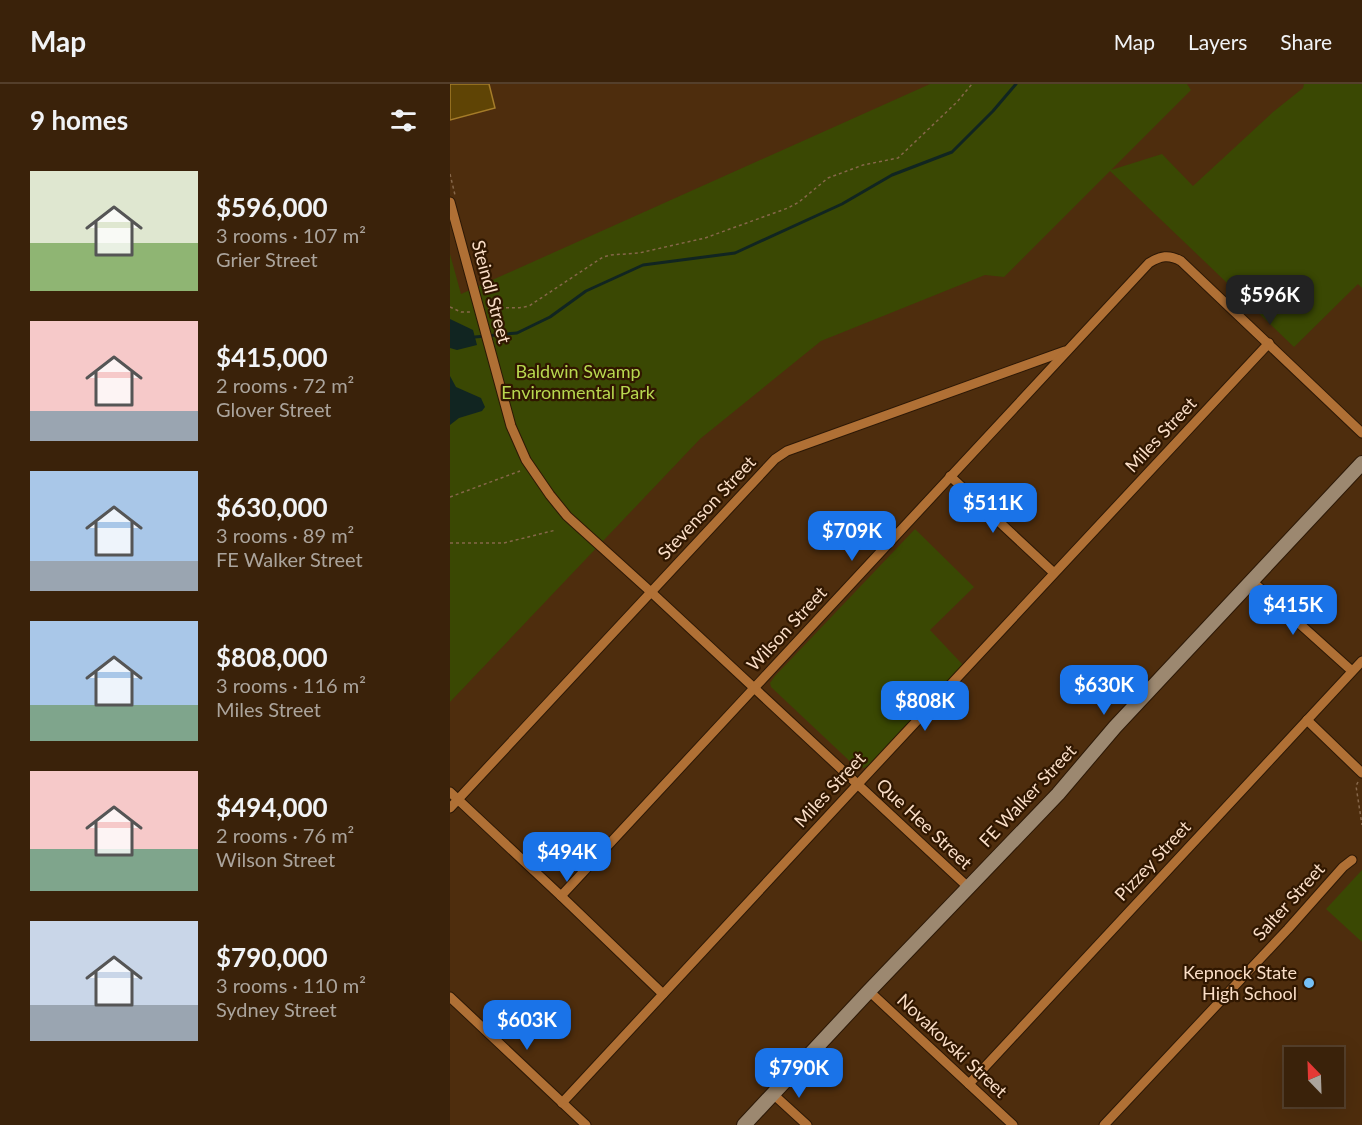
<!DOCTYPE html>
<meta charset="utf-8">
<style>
:root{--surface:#3a220a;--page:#452f18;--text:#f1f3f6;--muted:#aba49c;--line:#543f2b;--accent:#1a73e8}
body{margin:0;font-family:Lato,sans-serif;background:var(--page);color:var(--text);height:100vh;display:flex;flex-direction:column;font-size:22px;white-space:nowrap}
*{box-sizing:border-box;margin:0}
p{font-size:20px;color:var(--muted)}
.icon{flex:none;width:33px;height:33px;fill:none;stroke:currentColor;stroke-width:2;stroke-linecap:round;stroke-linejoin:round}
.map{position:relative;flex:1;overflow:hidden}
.details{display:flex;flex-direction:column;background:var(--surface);width:450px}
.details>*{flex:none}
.needle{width:39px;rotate:337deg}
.fabs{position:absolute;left:834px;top:963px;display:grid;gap:12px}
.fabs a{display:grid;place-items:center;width:60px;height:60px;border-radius:0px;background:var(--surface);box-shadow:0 6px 24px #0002,0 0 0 2px var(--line);font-size:30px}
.price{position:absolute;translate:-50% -51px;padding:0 14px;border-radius:12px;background:var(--accent);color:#fff;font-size:20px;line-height:39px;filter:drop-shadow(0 2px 3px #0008)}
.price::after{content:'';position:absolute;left:50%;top:36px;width:18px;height:14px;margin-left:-9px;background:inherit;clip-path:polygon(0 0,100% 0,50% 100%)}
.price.selected{background:#222;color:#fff}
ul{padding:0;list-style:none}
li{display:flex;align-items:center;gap:18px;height:150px;padding:0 30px}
li span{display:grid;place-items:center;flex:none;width:168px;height:120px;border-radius:0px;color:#555}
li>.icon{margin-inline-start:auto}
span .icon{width:72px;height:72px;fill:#fffc;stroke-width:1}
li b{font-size:26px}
h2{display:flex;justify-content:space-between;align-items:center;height:72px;padding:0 30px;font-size:26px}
header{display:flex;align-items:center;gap:36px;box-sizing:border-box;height:84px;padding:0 30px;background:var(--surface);border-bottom:2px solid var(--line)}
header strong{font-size:28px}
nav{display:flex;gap:33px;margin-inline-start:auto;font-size:21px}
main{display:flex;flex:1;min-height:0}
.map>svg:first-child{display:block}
.green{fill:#3a4803}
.water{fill:#112521}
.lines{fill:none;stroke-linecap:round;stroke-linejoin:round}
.stream{stroke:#112521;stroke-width:3}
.building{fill:#5f4405;stroke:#a57c29;stroke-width:1.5}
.minor-casing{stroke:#2c1806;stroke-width:11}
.secondary-casing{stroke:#2c1806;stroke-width:16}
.path{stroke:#86674a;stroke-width:1.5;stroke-dasharray:3 3;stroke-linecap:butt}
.minor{stroke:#b07035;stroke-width:9}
.secondary{stroke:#9c8870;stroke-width:14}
.poi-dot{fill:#75c0f6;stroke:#301700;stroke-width:2}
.labels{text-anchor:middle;stroke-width:4.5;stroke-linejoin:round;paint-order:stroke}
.street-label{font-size:18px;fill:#fadec7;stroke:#301700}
.park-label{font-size:18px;fill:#b8d84f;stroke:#301700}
.poi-label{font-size:18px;fill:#fadec7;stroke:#301700;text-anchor:end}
</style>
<header>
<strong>Map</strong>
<nav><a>Map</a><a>Layers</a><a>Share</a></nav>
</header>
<main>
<section class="details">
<h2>9 homes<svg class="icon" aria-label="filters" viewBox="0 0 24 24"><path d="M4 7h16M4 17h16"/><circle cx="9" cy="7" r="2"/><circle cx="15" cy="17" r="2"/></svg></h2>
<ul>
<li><span style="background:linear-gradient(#dfe7d0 60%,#8fb573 0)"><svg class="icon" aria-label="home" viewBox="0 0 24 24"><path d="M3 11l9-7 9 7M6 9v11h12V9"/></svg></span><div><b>$596,000</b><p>3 rooms · 107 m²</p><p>Grier Street</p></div></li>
<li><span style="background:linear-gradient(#f6c9c9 75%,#9aa5b1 0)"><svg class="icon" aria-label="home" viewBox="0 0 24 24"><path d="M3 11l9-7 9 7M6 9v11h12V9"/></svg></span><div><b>$415,000</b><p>2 rooms · 72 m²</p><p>Glover Street</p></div></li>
<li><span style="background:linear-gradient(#a9c7e8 75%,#9aa5b1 0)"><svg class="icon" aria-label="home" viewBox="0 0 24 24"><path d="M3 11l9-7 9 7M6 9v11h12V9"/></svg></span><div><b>$630,000</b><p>3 rooms · 89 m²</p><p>FE Walker Street</p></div></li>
<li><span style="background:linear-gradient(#a9c7e8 70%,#7fa58c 0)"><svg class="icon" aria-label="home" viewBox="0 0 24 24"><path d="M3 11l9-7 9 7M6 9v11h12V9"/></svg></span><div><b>$808,000</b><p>3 rooms · 116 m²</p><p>Miles Street</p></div></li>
<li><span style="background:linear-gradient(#f6c9c9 65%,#7fa58c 0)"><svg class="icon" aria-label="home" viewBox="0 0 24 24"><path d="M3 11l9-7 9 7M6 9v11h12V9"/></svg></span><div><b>$494,000</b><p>2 rooms · 76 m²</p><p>Wilson Street</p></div></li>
<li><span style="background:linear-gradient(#c9d6e8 70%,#9aa5b1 0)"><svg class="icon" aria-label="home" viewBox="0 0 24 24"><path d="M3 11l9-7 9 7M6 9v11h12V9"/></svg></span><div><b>$790,000</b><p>3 rooms · 110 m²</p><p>Sydney Street</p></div></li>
</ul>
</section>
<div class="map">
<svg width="912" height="1041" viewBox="0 0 912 1041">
<rect width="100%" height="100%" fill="#4e2d0d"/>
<g class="green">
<path d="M480 0H737L741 6 661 86 712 70 743 102 823 28 853 4 854 0H912V204L908 200 844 263 660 87 554 193 535 191 371 257 250 355 0 618V170L11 210Z"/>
<path d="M465 445 524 503 480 546 513 581 420 680 414 684 406 683 321 603 320 599 325 592Z"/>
<path d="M912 786V858L876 825Z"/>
</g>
<g class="water">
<path d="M0 235 23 246 27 261 7 266 0 264Z"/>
<path d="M0 292 6 303 31 314 35 323 32 327 9 334 0 341Z"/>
</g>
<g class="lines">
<path class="stream" d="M25 253 67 249 100 233 136 207 193 181 285 169 392 120 442 91 502 68 543 27 566 0"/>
</g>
<path class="building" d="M0 0H39L45 24 0 36Z"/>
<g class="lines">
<g class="minor-casing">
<g id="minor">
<path d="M0 118 61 342 76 376 100 411 117 432 201 508 518 803"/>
<path d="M500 392 604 489"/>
<path d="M802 497 902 587"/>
<path d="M857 636 912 689"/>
<path d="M0 708 111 812 213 910"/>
<path d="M0 724 325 375 337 367 615 267"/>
<path d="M111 812 699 179C710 172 719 170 731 177L912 349"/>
<path d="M419 907 563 1041"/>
<path d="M0 913 136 1041"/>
<path d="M519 1000 912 577"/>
<path d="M323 1010 357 1041"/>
<path d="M112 1019 408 700 819 259"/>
<path d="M654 1041 838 845 893 783 902 776"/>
</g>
</g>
<g class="secondary-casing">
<path id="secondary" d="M294 1041 419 907 608 710 665 643 912 379"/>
</g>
<g class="path">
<path d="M0 90 5 111"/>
<path d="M0 223 11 228H22"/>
<path d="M38 224C53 222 64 226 79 222L153 173 161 171 189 169 255 154 338 124 349 118 378 94 413 81 448 74 507 18 522 0"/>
<path d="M0 413 70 387"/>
<path d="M0 459H54L106 446"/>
<path d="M908 698 906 702 912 741"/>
</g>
<use href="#minor" class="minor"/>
<use href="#secondary" class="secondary"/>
</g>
<circle class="poi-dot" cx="859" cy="899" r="6"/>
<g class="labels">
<g class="street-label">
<text transform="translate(41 208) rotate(75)" y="6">Steindl Street</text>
<text transform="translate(711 351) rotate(-47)" y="6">Miles Street</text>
<text transform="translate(257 424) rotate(-47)" y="6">Stevenson Street</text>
<text transform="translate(337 545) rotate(-47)" y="6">Wilson Street</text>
<text transform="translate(380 706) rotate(-47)" y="6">Miles Street</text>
<text transform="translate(578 712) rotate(-47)" y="6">FE Walker Street</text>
<text transform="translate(474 740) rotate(43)" y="6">Que Hee Street</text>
<text transform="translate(703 777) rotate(-47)" y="6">Pizzey Street</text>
<text transform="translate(839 818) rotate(-48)" y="6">Salter Street</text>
<text transform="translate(502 962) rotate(43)" y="6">Novakovski Street</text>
</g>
<g class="park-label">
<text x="128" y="294">Baldwin Swamp<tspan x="128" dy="21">Environmental Park</tspan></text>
</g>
<g class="poi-label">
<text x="847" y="895">Kepnock State<tspan x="847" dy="21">High School</tspan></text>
</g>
</g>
</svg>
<div class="fabs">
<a><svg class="needle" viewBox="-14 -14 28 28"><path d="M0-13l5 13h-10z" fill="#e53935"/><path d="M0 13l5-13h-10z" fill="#aba49c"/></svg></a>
</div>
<b class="price selected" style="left:820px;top:242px">$596K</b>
<b class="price" style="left:543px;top:450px">$511K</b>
<b class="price" style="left:402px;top:478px">$709K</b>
<b class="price" style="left:843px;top:552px">$415K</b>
<b class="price" style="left:654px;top:632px">$630K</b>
<b class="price" style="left:475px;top:648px">$808K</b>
<b class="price" style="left:117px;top:799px">$494K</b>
<b class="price" style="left:77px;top:967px">$603K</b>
<b class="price" style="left:349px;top:1015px">$790K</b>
</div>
</main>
